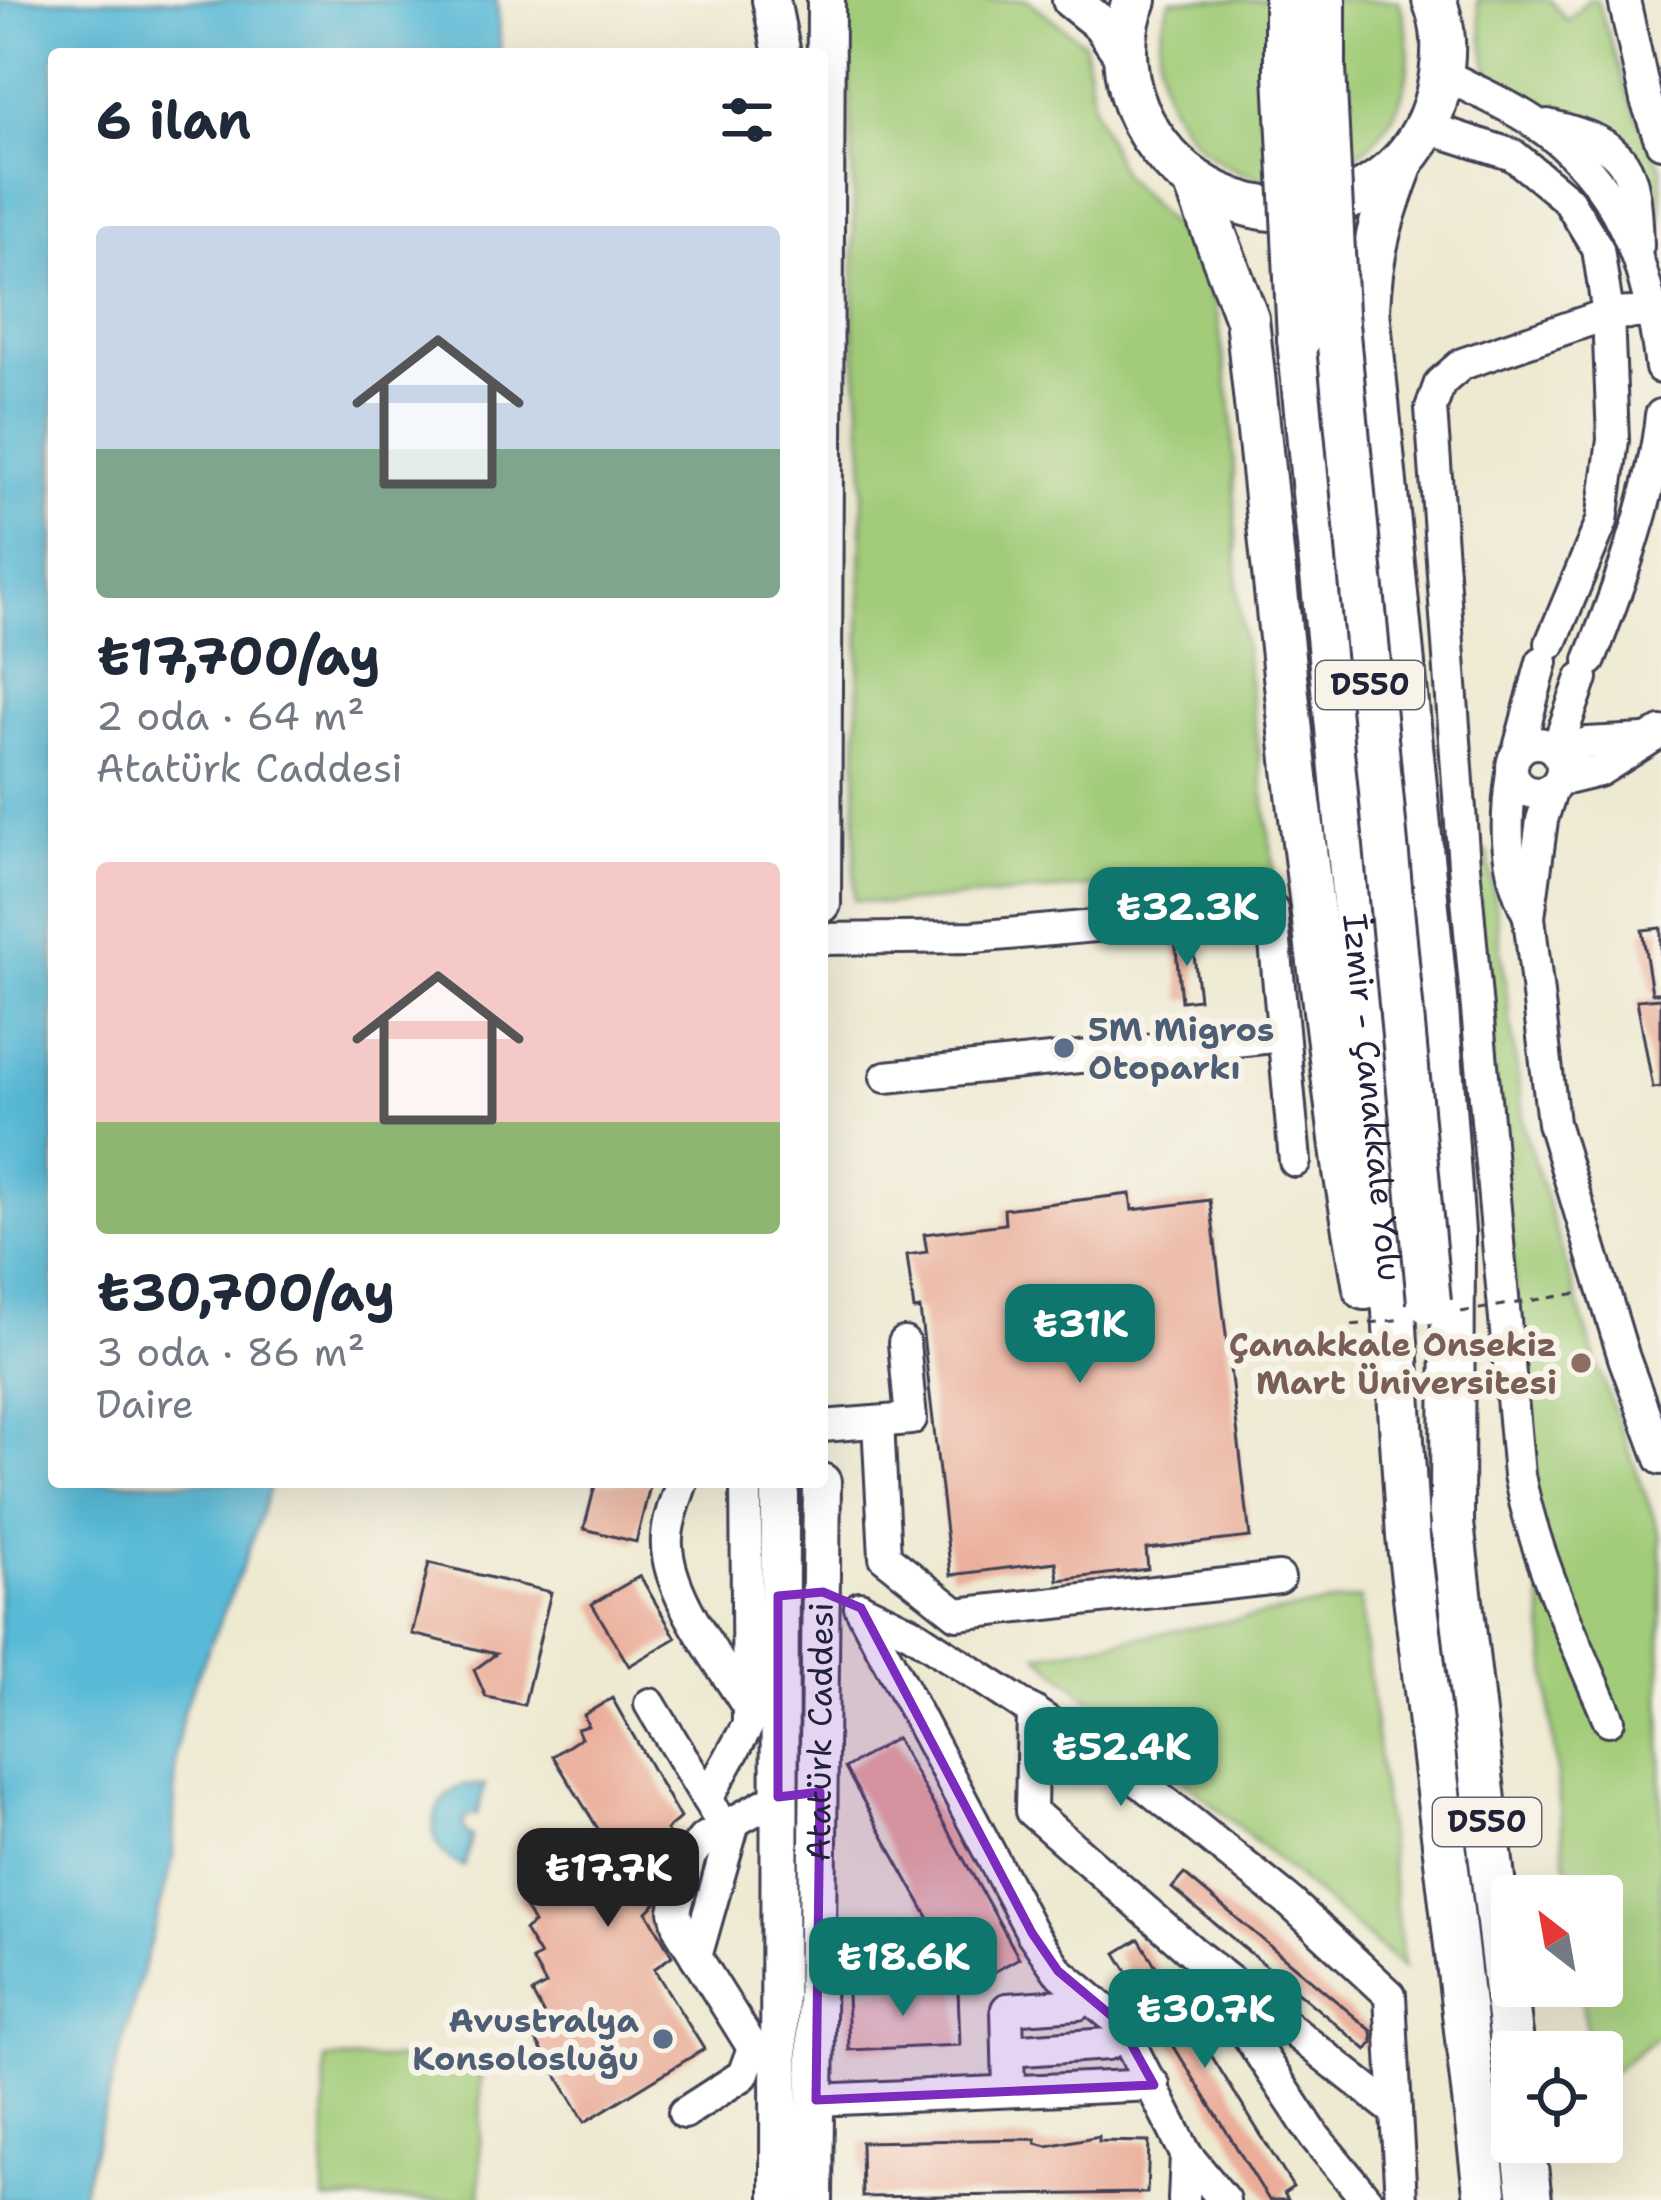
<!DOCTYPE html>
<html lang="tr">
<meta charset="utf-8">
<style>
:root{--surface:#fff;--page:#f6f6f7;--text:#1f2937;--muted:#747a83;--accent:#0f766e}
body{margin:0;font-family:"Shantell Sans",sans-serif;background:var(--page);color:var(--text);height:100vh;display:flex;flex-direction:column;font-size:45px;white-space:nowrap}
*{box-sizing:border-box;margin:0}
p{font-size:39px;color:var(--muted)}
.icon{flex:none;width:66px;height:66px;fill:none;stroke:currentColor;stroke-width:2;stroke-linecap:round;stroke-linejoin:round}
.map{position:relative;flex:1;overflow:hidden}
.panel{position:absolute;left:48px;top:48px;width:780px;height:1440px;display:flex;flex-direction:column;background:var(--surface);border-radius:12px;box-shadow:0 12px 48px #0002}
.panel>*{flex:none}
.needle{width:78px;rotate:329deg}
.buttons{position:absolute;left:1491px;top:1875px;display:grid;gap:24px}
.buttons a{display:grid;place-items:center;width:132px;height:132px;border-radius:12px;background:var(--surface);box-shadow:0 12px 48px #0002;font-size:60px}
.price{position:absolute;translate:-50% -102px;padding:0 27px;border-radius:24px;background:var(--accent);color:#fff;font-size:39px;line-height:78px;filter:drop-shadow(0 3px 6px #0008)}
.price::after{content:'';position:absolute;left:50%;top:72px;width:36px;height:27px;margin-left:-18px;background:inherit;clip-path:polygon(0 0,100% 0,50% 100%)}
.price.active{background:#222;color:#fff}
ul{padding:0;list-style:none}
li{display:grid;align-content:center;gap:24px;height:636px;padding:0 48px}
li span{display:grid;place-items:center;height:372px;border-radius:12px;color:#555}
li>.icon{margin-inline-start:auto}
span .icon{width:216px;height:216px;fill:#fffc;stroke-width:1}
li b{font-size:51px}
h2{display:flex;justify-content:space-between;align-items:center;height:144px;padding:0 48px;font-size:51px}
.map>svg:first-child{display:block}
.green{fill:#a2cc79;stroke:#62775a;stroke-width:3}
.water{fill:#59bad7;stroke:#3e6e89;stroke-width:3}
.building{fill:#eaac98}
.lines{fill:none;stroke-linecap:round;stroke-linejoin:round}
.minor-casing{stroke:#414052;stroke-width:36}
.major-casing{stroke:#414052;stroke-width:42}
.highway-casing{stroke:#414052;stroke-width:48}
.minor{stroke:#fff;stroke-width:30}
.major{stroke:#fff;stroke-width:36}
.highway{stroke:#fff;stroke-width:42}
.highway-bridge-casing{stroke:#414052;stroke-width:48;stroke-linecap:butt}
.path-bridge{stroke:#414052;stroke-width:3;stroke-dasharray:9 9;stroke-linecap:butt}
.highway-bridge{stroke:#fff;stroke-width:42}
.marked{fill:#7b2cbf;fill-opacity:0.2;stroke:#7b2cbf;stroke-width:9;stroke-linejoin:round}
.service-dot{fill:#5c6f8a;stroke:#f7f3e8;stroke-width:4.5}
.education-dot{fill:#8d6e63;stroke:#f7f3e8;stroke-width:4.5}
.labels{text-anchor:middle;stroke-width:12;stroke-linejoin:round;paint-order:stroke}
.shield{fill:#f7f3e8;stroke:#62616f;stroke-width:3}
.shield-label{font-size:30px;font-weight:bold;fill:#22223b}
.service-label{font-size:33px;font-weight:bold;fill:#4e5e75;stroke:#f7f3e8;text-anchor:start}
.street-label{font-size:33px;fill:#22223b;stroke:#f7f3e8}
.education-label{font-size:33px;font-weight:bold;fill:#785e54;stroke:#f7f3e8;text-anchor:end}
</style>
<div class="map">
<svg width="1661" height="2200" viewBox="0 0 1661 2200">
<rect width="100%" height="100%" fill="#f7f3e8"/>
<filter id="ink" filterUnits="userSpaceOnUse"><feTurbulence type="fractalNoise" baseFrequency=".00833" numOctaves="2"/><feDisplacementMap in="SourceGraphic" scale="24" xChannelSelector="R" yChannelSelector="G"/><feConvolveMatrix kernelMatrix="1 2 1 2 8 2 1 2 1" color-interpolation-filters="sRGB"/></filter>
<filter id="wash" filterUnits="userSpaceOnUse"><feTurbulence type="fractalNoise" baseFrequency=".004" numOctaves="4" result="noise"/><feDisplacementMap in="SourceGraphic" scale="48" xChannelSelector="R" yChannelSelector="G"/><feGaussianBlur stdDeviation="2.7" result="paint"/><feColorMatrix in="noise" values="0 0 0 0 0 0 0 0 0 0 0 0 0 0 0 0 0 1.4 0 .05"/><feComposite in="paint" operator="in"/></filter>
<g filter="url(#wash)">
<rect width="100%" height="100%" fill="#eee9d1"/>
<g class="green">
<path d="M847 0H1028L1084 43 1094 108 1122 174 1195 250 1217 313 1232 415 1238 597 1274 872 887 904 854 900 864 454 854 335V215Z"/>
<path d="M1171 0H1398C1458 161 1244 252 1171 106 1155 74 1155 33 1171 0Z"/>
<path d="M1477 0H1550L1567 21 1588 0H1597L1630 101 1661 167V254L1637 159 1602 131 1503 97 1489 81Z"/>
<path d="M1471 850 1488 852 1525 1132 1598 1367 1661 1537V2034L1602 2080V2052H1589L1580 1986H1602V1896H1569L1552 1731 1527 1414Z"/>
<path d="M1360 1598 1403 1968 1038 1655Z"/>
<path d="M325 2059H481L480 2200H324Z"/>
</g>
<g class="water">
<path d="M0 0H497L501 54H54V1482H272L244 1563 184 1708 176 1752 173 1859 80 2200H0Z"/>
<path d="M463 1785H485L477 1815 468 1816 463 1823 465 1832 472 1837 464 1867C424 1852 423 1803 463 1785Z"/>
</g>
<g id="blocks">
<g class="building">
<path d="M1661 928V993H1652L1642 930Z"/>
<path d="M1192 937 1199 999 1181 1001 1175 938Z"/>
<path d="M1661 998V1087L1653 1088 1637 1000Z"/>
<path d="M1130 1194 1132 1210 1210 1200 1250 1537 1146 1549 1148 1569 1058 1580 1056 1562 951 1575 920 1309 914 1310 907 1255 927 1252 924 1234 1005 1224 1004 1209Z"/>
<path d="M596 1482H651L636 1542 584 1529Z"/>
<path d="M429 1563 551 1592 524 1705 486 1697 474 1670 496 1654 412 1634Z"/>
<path d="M640 1576 676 1638 629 1666 592 1604Z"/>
<path d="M612 1698 680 1818 666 1830 675 1844 665 1856 657 1902 647 1912 672 1956 654 1969 704 2049 585 2122 525 2022 543 2013 532 1993 546 1985 532 1960 540 1956 524 1930 534 1923 519 1897 608 1845 553 1756 581 1738 577 1729 588 1726 584 1715Z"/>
<path d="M896 1738 1019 1958 967 1987 845 1768Z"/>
<path d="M1184 1874 1372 2031 1373 2042 1367 2050 1172 1888Z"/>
<path d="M1139 1939 1293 2187 1284 2193 1288 2200H1269L1116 1953Z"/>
<path d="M958 1989 960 2045 849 2050 847 1993Z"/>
<path d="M1099 2136V2141L1149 2142 1147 2193 862 2197 861 2142 1036 2139V2143L1047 2146Z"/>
</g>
</g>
</g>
<g filter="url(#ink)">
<use href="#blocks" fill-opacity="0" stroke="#414052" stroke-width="3"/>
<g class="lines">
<g class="minor-casing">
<g id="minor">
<path d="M1624 0 1646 100 1661 142"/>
<path d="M1441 73C1471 89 1504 102 1532 121 1620 178 1649 268 1661 368"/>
<path d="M1548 125C1631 145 1635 165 1638 246"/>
<path d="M1426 127 1513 155 1568 200 1598 249 1608 314 1613 440 1602 521 1551 643"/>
<path d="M1590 660C1619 587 1653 493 1661 415"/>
<circle cx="1537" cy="768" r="25"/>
<path d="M1556 751 1582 678"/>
<path d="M1518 752 1542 662"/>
<path d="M1557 754 1587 743 1644 740"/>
<path d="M1512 772C1505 822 1504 865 1527 912"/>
<path d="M1558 781 1599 771 1661 732"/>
<path d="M1552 788 1542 820 1529 917 1553 1123 1624 1358 1661 1459"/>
<path d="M822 939 974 937 1272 910 1295 1161"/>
<path d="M886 1077 1283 1036"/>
<path d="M878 1422 885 1557 957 1614 1279 1578"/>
<path d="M822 1426 911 1419 904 1343"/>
<path d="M682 1482C676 1500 668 1519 667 1537 663 1590 721 1663 748 1707"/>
<path d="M860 1607 1032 1933 1058 1971 1119 2022 1186 2154 1224 2200"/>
<path d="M861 1608 911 1632 1143 1784 1291 1903 1390 1995 1396 2112"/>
<path d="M650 1704 715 1812"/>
<path d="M1033 1711 1031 1811 1194 1953 1396 2112 1401 2200"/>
<path d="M1609 1720C1575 1640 1536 1561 1519 1475L1464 865 1431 408 1440 383 1462 364 1608 314 1661 312"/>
<path d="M707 1799 748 1725 746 1482"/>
<path d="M696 1957 734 1823"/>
<path d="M1210 1978 1315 2137 1367 2200"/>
<path d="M1008 2051 1108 2044"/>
<path d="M1009 2091 1007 2009 1078 2004"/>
<path d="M816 2100 1154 2085"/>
<path d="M684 2113 743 2075 753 2048 680 1931 675 1911 690 1856 703 1839 778 1797"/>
<path d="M1184 2200 1186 2154"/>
</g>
</g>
<g class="major-casing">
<g id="major">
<path d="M771 0 782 54"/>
<path d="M1071 0 1101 24 1125 59"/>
<path d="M822 904 826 0"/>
<path d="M779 2200 780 1482"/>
<path id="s1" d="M814 2200 822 1482"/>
</g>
</g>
<g class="highway-casing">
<g id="highway">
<path d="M1135 0C1118 38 1124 89 1144 124 1218 255 1414 232 1440 81 1445 52 1445 27 1434 0"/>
<path d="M1324 0V68"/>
<path d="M1286 73V0"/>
<path d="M1403 161C1382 215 1370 252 1368 311L1437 1008 1453 1232 1452 1530"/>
<path d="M1196 185 1247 319 1295 769 1345 1171 1365 1288"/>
<path id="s2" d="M1299 339 1394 1311 1408 1537 1486 2200"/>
<path d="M1450 1506 1513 2052"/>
<path d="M1523 2142 1530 2200"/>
</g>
</g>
<use href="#minor" class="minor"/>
<use href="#major" class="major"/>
<use href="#highway" class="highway"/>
<g class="highway-bridge-casing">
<g id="highway-bridge">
<path d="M1324 68 1336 313 1429 1302"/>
<path d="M1286 73 1299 339"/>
</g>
</g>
<g class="path-bridge">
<path d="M1461 1312 1585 1292"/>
<path d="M1352 1325 1404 1319"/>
</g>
<use href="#highway-bridge" class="highway-bridge"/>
</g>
</g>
<path class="marked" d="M823 1592 861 1608 1032 1933 1058 1971 1119 2022 1154 2085 816 2100 820 1792 778 1797V1596Z"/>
<g class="service-dot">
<circle cx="1064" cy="1048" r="12"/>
<circle cx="663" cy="2039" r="12"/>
</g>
<circle class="education-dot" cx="1581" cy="1363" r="12"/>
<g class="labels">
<g class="shield">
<rect x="1316" y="661" width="108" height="48" rx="9"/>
<rect x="1433" y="1798" width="108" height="48" rx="9"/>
</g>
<g class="shield-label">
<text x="1370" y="695">D550</text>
<text x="1487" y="1832">D550</text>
</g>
<g class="service-label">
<text x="1088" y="1041">5M Migros<tspan x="1088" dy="38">Otoparkı</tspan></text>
<text x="639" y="2032" text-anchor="end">Avustralya<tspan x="639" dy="38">Konsolosluğu</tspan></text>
</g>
<g class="street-label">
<text dy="12" stroke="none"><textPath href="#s2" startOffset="762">İzmir - Çanakkale Yolu</textPath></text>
<text dy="12" stroke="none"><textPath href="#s1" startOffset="468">Atatürk Caddesi</textPath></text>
</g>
<g class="education-label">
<text x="1557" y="1356">Çanakkale Onsekiz<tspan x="1557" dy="38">Mart Üniversitesi</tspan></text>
</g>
</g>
</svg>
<div class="buttons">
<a><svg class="needle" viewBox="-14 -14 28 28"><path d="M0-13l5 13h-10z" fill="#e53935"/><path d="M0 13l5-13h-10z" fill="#747a83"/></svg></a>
<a><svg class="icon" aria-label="locate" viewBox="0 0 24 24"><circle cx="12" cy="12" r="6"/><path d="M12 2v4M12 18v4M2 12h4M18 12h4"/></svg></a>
</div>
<b class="price" style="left:1187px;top:969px">₺32.3K</b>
<b class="price" style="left:1080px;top:1386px">₺31K</b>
<b class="price" style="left:1121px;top:1809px">₺52.4K</b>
<b class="price active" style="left:608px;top:1930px">₺17.7K</b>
<b class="price" style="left:903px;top:2019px">₺18.6K</b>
<b class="price" style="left:1205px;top:2071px">₺30.7K</b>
<section class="panel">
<h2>6 ilan<svg class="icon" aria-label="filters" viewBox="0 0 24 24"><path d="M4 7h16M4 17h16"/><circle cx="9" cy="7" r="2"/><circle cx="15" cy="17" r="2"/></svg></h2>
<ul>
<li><span style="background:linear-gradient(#c9d6e8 60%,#7fa58c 0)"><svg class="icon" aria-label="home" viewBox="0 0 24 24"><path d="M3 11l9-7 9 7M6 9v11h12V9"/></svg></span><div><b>₺17,700/ay</b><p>2 oda · 64 m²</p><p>Atatürk Caddesi</p></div></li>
<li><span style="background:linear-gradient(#f6c9c9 70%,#8fb573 0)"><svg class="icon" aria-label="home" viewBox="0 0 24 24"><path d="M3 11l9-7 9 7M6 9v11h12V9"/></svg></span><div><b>₺30,700/ay</b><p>3 oda · 86 m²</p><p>Daire</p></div></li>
</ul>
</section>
</div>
